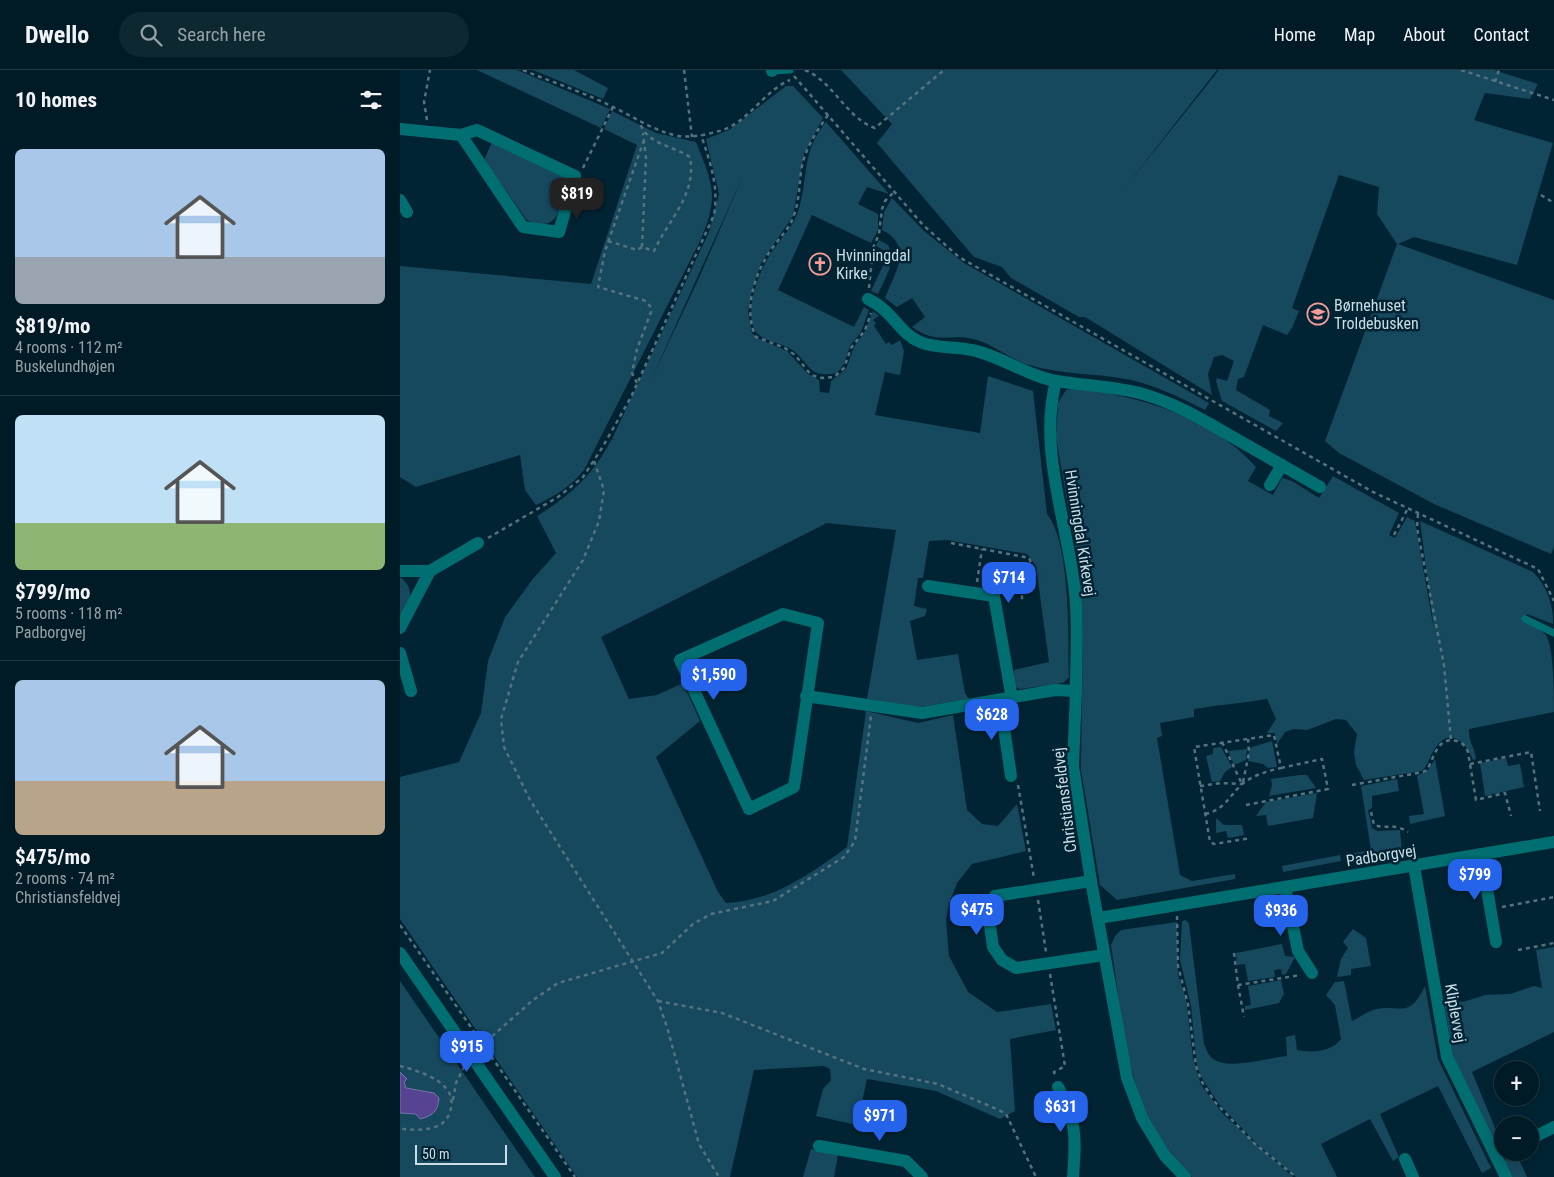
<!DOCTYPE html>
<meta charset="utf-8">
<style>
:root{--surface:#001b26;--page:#0e2832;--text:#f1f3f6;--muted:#95a1a7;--line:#223943;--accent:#2563eb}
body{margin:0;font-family:"Roboto Condensed",sans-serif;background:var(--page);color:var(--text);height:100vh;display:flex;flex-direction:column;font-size:19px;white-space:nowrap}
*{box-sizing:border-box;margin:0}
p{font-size:16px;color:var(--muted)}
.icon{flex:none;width:28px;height:28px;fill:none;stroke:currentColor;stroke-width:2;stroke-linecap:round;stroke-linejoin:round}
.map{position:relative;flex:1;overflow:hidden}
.panel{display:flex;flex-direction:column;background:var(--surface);width:400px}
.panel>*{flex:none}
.fabs{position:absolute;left:1094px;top:991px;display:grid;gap:10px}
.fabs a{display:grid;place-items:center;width:45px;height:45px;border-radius:50%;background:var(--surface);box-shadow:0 2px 12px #0003,0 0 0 1px var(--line);font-size:25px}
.scale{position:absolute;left:15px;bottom:12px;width:92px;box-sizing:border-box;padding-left:5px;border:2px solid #cbdee8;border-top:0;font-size:14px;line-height:18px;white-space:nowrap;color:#cbdee8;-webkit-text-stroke:4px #002433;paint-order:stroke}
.price{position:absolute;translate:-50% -42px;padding:0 11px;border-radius:10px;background:var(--accent);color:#fff;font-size:16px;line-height:32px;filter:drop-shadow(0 1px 2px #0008)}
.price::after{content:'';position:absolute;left:50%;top:30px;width:15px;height:11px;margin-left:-8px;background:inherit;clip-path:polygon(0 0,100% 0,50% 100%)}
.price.current{background:#222;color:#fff}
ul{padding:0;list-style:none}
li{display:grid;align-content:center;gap:10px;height:265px;padding:0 15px}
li+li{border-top:1px solid var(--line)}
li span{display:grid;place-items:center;height:155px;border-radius:8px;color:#555}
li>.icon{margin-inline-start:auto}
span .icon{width:90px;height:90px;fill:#fffc;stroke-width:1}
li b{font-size:21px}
h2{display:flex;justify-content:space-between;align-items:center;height:60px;padding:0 15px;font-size:21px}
header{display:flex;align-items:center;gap:30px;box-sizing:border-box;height:70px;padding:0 25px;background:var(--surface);border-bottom:1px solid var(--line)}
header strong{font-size:24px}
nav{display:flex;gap:28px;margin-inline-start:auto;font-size:18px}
.search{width:350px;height:45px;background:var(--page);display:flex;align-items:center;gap:12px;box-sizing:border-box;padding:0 18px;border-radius:28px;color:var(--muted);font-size:19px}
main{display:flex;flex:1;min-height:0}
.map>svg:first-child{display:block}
.green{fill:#16485e;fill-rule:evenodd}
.water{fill:#564492;stroke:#7972ac}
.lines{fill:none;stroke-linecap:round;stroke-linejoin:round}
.path{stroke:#55727f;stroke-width:2.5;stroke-dasharray:4 4;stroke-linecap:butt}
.service{stroke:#016e72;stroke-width:7}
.minor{stroke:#016e72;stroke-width:12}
.tertiary{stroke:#016e72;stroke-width:12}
.labels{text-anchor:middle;stroke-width:5;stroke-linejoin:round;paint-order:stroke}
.poi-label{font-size:16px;fill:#cbdee8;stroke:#002433;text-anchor:start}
.street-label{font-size:16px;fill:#cbdee8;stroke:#002433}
</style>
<header>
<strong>Dwello</strong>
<div class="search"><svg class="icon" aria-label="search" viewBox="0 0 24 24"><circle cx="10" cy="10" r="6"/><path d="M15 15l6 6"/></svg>Search here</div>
<nav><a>Home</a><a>Map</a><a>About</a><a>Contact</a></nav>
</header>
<main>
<section class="panel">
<h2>10 homes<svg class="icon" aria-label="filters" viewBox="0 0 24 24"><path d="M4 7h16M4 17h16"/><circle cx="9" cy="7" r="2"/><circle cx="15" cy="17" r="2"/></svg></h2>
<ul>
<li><span style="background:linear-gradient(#a9c7e8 70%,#9aa5b1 0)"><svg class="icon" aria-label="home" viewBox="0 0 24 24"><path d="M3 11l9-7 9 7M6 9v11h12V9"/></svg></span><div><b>$819/mo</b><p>4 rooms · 112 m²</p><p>Buskelundhøjen</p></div></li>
<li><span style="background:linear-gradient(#bfe0f5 70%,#8fb573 0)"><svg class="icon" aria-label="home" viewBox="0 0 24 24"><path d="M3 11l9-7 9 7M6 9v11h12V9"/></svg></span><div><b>$799/mo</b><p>5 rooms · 118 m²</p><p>Padborgvej</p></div></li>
<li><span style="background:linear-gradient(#a9c7e8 65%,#b9a48a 0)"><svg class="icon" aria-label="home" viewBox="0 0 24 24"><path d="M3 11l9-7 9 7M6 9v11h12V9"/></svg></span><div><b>$475/mo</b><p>2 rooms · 74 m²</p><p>Christiansfeldvej</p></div></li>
</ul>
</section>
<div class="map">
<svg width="1154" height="1107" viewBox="0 0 1154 1107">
<rect width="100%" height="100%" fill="#002433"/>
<g class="green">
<path d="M77 0H117L210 39 201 58Z"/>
<path d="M133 0H174L208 18 203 29Z"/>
<path d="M441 0H817L727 115 819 0H1094L1138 14 1130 29 1085 23 1074 50 1153 73 1117 195 1014 167 998 174 1154 230V477L1151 484 1034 434 939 383 925 371 997 174 977 144 979 117 939 105 892 238 899 241 892 258 887 265 863 255 844 307 838 309 836 320 870 340 869 346 883 353 876 361 822 331 816 311 817 308 827 311 834 291 822 285 814 287 808 304 812 325 685 247H679L611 208 602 197 574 187 477 73 492 54Z"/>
<path d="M386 16H393L423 48 404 84 393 146 361 193 352 220 348 242 352 263 357 268 387 281 408 304 419 310 420 322 429 323 431 311 446 299 454 277 464 263 473 241 479 246 473 250 476 253 474 256 486 274 489 272 492 275 500 270 504 281 500 305 485 302 475 345 580 363 588 306 633 321 647 444C671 473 668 568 669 607L663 613 620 619 613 616 614 600 649 592 636 496 627 484 547 470 529 471 523 508H518L514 536 527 539 525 546 510 551 517 590 558 584 565 623 569 629 520 637 467 629 496 460 427 453 201 567 229 629 257 625 283 613 300 651 256 687 318 822 326 833C371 832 412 803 447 777L466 641 518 653 553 645 567 740 582 754 598 756 617 734 626 781 572 794 557 813 549 834 546 850 549 886 568 922 597 942 651 934 656 960 610 969 615 1041 600 1049 536 1021 467 1009 457 1055 416 1046 423 1019 431 1010 430 999 424 996 354 1000 330 1107H177L0 849V707L59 692 81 643 88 591 105 547 132 510 156 483 137 446C170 426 194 404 211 370L215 369H212L309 162 319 124 306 69 329 60ZM343 106 299 208 251 310Z"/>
<path d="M212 41 256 63 296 72C313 114 319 126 301 169L184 400C171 416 155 426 136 435L125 420 120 385 16 417 0 407V196L191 214 237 75 204 59Z"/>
<path d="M426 52 489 124 467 117 458 134 478 144V160L471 173 412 145 378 220 454 257 464 237 469 240 461 262 450 276 444 294 437 303C409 308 412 297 394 281 382 271 358 273 353 256 346 233 360 199 373 180 382 167 395 155 399 138 409 104 401 83 426 52Z"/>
<path d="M92 72 164 107 167 113C162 129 160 156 141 154 135 153 130 153 126 149L84 90Z"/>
<path d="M492 128 524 161 564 193 809 333 805 340C781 328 757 316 731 310 697 303 662 305 629 295 610 289 596 276 577 270 552 262 538 276 512 257L525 247 512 228 497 237 485 228C495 202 514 176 482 160L484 142Z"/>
<path d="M479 170 488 175C497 190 485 209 478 224L471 221 489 183 476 176Z"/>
<path d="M674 318C740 327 810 345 856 397L848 411 873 425 882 408 892 411 919 428 933 406 999 443 989 465 995 468 1007 447 1015 451 1034 560 1020 451 1133 502C1146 515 1154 535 1153 554L1127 544 1124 552C1131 556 1143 559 1147 567 1154 582 1154 624 1154 642L1069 659C1068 671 1075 678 1076 689L1073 690C1067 674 1051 656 1036 677 1030 684 1029 694 1022 701L964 710 956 695 954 682 957 664 946 650 936 649 907 660 894 659 885 662 877 674 875 663H867L876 649 867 629C843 633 819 635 794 639V647L760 653 762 666 757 668 780 805 792 811 835 804V809L717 830 700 815 681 700 683 554 679 500 656 367 658 333 666 320Z"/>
<path d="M0 507C14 517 13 534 0 544Z"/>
<path d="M872 671 877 697 868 698 863 694 848 691 849 678Z"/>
<path d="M821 677 832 697 825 702 820 711 812 712 806 686 813 684V678Z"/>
<path d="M847 679 846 690 834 695 828 681Z"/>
<path d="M1106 688 1108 696 1120 694 1124 717 1085 726 1080 693Z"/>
<path d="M1035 689 1045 746 1010 754 1009 746 1024 744 1017 706 1029 699Z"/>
<path d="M900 705H907L916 718 869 726 872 715 871 709Z"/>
<path d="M997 709 999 721 972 726V738L968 740 972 758 977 761 1000 760 1002 781 945 791 944 785 971 780 961 716Z"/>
<path d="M917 723 913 748 868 756 866 745 856 746 866 732Z"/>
<path d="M816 748 824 755H842L844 765 828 768 826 761 816 763Z"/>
<path d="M940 785 941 791 883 802 882 796Z"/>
<path d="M786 850 789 854 804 974C806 978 808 985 812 988 828 1001 866 988 887 986L886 967 895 965 897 980C910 983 932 982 941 969L935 935 926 925 935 912 944 911 952 951C959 948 966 942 973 940 998 932 1008 952 1025 916L1038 989 1091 1098 1082 1103 1038 1016 980 1044 999 1087 993 1091 970 1049 921 1074 937 1107H896L857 1074 819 1034 803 1010 797 996 791 936 780 890 782 851Z"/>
<path d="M777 852 778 905 786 929 793 988 801 1015 824 1045 893 1107H792C775 1090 759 1071 749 1050 724 996 720 933 711 875L715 866 721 860Z"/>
<path d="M953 859 966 868 971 896 951 899V905L937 907 941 889 948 878 943 872Z"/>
<path d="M882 874 885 886 895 887 886 904 882 905 881 899 874 900 875 907 848 911 845 894 837 895 836 883Z"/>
<path d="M1154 877V962L1072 1002 1102 1075H1095L1053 988 1044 931 1050 930 1063 932 1085 925 1110 924 1134 916 1142 918 1136 880Z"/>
<path d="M881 910 884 924 879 933 845 940V936L851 935 848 916Z"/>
<path d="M0 911 135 1107H0Z"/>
<path d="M411 1079 438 1085 434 1107H403Z"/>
<path d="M1108 1083H1116L1127 1107H1111L1104 1092Z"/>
</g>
<path class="water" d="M0 1002 7 1009 4 1012 6 1018 34 1023 39 1028C38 1042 32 1046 20 1049L16 1044 0 1043Z"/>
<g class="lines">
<g class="path">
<path d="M123 0C154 13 186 23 215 38 236 48 254 61 278 66 292 68 309 64 323 60 350 50 364 21 390 10"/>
<path d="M284 0 292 67"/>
<path d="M405 0C434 12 446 48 475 58L544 0"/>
<path d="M1061 0 1154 30"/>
<path d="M394 6 523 155 559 187 973 422 1138 499 1154 531"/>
<path d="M1095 12 1099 0"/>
<path d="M428 45C417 61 406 77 402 96 399 112 400 129 394 145 390 158 381 166 373 177 356 200 342 239 356 267L385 278 395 285 411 305 422 308 434 307 444 298 451 278 465 260 471 243"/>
<path d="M27 50 24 32 30 0"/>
<path d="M183 98 213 37"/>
<path d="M1141 125 1154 133"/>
<path d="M208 171 237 180 242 177 254 181C268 150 297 125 290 87 271 75 247 74 240 53"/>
<path d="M242 177 246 88 243 63"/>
<path d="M469 218 473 178 479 164 482 139 485 131 494 122"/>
<path d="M237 313 232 303 237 279 251 242 250 236 246 231 198 217 205 181 244 70"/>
<path d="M194 391 204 420 199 451 183 490 118 592 101 649 104 677 130 730 258 931 267 957 299 1074 319 1107"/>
<path d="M1018 444 1017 458 1044 595 1051 670"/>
<path d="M994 465 1007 440"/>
<path d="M88 468 158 427 183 407 202 378 231 327 314 145C319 116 310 92 301 65"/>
<path d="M551 473 629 488 633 498 622 520V533"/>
<path d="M577 512 582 479"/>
<path d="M822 672 842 714"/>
<path d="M1070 694 1131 682 1140 741"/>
<path d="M843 712 849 683 848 669"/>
<path d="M618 715 634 808"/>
<path d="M952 715 1023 702 1027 700C1034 688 1037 666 1057 671 1062 672 1066 677 1068 682L1076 730 1105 723 1111 746"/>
<path d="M800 716 821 713 842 714"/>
<path d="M846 735 928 719 922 689 881 698"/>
<path d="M971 742 974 755C989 760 992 752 1008 762"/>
<path d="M805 744C824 740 828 728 841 715 851 706 867 701 881 698L874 665 794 677 810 772 814 774 851 768"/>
<path d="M638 830 646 882"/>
<path d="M1102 837 1154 827"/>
<path d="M777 846 778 896 788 934 796 996 802 1012 815 1032 855 1074 896 1107"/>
<path d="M0 855 175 1107"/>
<path d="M1118 880 1154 873"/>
<path d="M834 883 838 915 901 905"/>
<path d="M650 904 665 996 654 1002 655 1006"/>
<path d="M838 915 844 947"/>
<path d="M258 931 322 943 464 999 538 1014 599 1040 606 1044 636 1107"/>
<path d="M80 977 133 930 158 913 262 883 293 854 311 844 373 831 444 787 455 771 471 646"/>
<path d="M0 996C15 1000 39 1007 47 1020 52 1026 52 1031 51 1038 46 1063 20 1060 0 1059"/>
<path d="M53 1030 56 1013 64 997"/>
</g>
<g class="service">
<path d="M372 1 390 0"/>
<path d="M1125 549 1154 563"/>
</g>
<g class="minor">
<path d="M372 0V1"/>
<path d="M0 59 61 65 77 60 175 106 159 162 123 157 61 65"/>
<path d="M0 130 7 142"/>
<path d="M468 229C493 241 499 263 520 272 537 279 555 276 572 280 601 286 627 306 657 311 685 316 714 316 743 324 775 333 803 350 831 366 861 383 890 400 920 417"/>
<path d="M656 311C639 375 664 443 673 507 679 545 676 583 676 621"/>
<path d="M870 415 882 395"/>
<path d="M0 501H30"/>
<path d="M528 516 594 526 612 629"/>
<path d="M383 544 418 553 394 717 349 739 280 590Z"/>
<path d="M0 558 30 501 78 473"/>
<path d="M0 583 11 621"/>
<path d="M406 626 522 643 655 620 676 621 673 696 691 811 727 1008 742 1048 765 1086 785 1107"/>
<path d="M600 631 611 706"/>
<path d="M1081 784 1096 872"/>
<path d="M1014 796 1047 987 1106 1107"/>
<path d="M691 811 595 826 589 849 593 877 602 890 616 898 704 885"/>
<path d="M885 817 898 881 912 903"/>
<path d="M699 848 1154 772"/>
<path d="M658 1017C677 1056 676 1064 673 1107"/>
<path d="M1130 1069 1154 1057"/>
<path d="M419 1076 506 1091 522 1107"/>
<path d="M1005 1089 1013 1107"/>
</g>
<path class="tertiary" d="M0 883 155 1107"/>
</g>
<defs>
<g id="church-ring" transform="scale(1.125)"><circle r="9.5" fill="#002433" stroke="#f59b98" stroke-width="1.5"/><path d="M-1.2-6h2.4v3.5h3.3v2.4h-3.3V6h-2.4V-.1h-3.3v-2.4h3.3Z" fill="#f59b98"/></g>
<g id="school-ring" transform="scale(1.125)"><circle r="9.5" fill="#002433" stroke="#f59b98" stroke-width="1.5"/><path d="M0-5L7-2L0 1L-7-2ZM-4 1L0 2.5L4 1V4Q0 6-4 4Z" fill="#f59b98"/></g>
</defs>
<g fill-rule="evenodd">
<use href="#church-ring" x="420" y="194"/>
<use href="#school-ring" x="918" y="244"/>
</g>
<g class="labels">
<g class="poi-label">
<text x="436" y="191">Hvinningdal<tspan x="436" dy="18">Kirke</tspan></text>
<text x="934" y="241">Børnehuset<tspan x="934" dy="18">Troldebusken</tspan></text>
</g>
<g class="street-label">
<text transform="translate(681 463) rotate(81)" y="6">Hvinningdal Kirkevej</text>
<text transform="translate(664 730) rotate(-97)" y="6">Christiansfeldvej</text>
<text transform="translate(981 785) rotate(-9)" y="6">Padborgvej</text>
<text transform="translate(1056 943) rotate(80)" y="6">Kliplevvej</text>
</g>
</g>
</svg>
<div class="fabs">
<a>+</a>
<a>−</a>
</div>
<div class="scale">50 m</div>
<b class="price current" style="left:177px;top:150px">$819</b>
<b class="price" style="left:609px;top:534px">$714</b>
<b class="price" style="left:314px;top:631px">$1,590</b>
<b class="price" style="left:592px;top:671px">$628</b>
<b class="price" style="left:1075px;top:831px">$799</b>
<b class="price" style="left:577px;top:866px">$475</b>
<b class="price" style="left:881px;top:867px">$936</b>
<b class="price" style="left:67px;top:1003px">$915</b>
<b class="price" style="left:661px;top:1063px">$631</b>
<b class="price" style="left:480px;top:1072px">$971</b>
</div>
</main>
